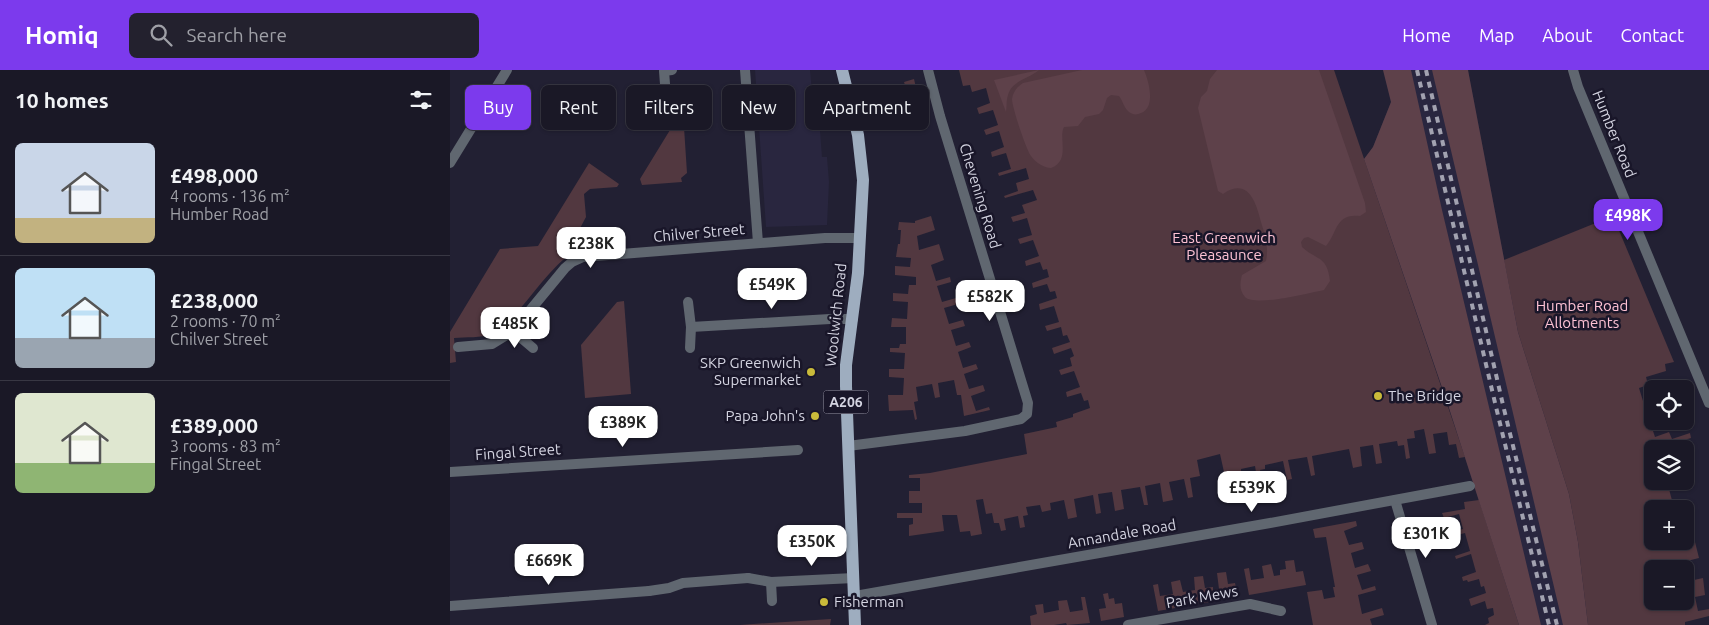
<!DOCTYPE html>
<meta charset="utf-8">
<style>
:root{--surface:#1a1826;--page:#23212e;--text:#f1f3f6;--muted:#9fa0a7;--line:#383743;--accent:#7c3aed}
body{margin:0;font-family:Ubuntu,sans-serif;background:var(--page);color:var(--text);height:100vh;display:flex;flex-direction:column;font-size:19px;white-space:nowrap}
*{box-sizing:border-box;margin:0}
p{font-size:16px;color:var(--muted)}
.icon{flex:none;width:28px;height:28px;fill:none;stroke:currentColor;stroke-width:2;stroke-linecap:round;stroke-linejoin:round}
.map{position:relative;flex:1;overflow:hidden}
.details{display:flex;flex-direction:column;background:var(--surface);width:450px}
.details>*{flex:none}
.top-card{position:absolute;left:15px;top:15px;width:475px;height:45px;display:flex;gap:10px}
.buttons{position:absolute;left:1194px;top:310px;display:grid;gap:10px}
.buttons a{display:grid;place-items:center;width:50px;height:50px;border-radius:8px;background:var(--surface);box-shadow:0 1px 4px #0004,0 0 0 1px var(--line);font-size:25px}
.price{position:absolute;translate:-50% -42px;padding:0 11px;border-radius:10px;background:#fff;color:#222;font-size:16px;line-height:32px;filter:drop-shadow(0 1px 2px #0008)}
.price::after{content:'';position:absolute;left:50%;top:30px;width:15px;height:11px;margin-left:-8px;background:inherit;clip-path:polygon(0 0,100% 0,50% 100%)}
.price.active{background:var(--accent);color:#fff}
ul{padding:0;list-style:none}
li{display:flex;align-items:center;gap:15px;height:125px;padding:0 15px}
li+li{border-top:1px solid var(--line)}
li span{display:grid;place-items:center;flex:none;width:140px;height:100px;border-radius:8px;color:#555}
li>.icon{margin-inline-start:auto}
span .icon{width:60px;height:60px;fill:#fffc;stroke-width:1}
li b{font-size:21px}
h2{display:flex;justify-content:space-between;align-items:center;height:60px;padding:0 15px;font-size:21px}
.tag{padding:0 18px;border-radius:8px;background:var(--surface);box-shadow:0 1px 4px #0004,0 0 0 1px var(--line);font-size:18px;line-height:45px}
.tag.active{background:var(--accent);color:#fff}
header{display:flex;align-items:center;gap:30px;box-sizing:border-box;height:70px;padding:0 25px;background:var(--accent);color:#fff}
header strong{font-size:24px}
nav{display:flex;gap:28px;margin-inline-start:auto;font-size:18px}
.search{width:350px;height:45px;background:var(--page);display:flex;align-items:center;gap:12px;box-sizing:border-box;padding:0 18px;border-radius:8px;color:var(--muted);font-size:19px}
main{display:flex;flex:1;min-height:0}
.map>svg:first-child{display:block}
.built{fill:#29263f}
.green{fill:#523840}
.forest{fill:#5e414a}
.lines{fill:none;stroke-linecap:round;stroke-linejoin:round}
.pedestrian{stroke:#606770;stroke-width:10}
.minor{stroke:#606770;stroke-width:10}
.primary{stroke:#9eadbf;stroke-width:12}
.rail{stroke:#a2a2b0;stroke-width:4;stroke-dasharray:6 6;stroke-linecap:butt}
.poi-dot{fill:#c9ba3a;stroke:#191629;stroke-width:2}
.labels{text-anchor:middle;stroke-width:5;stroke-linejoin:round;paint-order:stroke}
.shield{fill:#191629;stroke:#9c9baa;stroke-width:1}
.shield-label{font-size:14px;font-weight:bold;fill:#d4d4e1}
.street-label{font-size:15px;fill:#d4d4e1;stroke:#191629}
.park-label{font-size:15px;fill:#fec2d4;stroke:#191629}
.poi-label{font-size:15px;fill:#d4d4e1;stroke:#191629;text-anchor:end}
</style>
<header>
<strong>Homiq</strong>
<div class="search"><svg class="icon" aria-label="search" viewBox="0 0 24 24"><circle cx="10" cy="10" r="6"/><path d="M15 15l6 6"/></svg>Search here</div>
<nav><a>Home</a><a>Map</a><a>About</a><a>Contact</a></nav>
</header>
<main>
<section class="details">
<h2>10 homes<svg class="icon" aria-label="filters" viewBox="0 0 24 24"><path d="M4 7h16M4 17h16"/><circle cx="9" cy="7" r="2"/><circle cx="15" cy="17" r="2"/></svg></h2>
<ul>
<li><span style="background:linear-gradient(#c9d6e8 75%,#c2b280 0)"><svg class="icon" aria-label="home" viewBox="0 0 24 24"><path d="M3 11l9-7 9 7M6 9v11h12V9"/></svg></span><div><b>£498,000</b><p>4 rooms · 136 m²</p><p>Humber Road</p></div></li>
<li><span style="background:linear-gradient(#bfe0f5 70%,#9aa5b1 0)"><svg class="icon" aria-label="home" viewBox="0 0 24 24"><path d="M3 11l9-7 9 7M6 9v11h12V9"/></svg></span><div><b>£238,000</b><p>2 rooms · 70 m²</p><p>Chilver Street</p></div></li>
<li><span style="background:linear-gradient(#dfe7d0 70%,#8fb573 0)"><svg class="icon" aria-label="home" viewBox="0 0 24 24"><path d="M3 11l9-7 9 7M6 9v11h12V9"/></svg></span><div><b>£389,000</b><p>3 rooms · 83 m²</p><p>Fingal Street</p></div></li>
</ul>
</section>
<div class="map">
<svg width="1259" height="555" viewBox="0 0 1259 555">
<rect width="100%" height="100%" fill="#222033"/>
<g class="built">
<path d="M305 0H360L362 22 367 21 372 87H377L379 112 377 155 316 157Z"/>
<path d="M933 0H1018L1068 262 1138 555H1069L998 335 914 89 923 77 941 32Z"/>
</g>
<g class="green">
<path d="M509 0H884L1015 387 1009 388 1006 374 999 375 997 362 983 364 986 383 979 384 974 359 964 361 965 368 957 369 960 388 956 389 954 375 948 376 947 371 929 374 932 393 926 394 923 375 910 377 912 396 903 398 899 379 862 386 865 405 861 406 857 387 838 390 842 409 837 410 833 391 815 395V399L810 400 813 414 808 415 805 396 791 399V403L787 405 789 418 785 419 781 401 774 402 770 384 747 390 750 406 740 408 743 427 738 428 734 409 719 412 723 430 713 432 710 413 695 416 698 435H694L690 417 671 420 674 439 665 441 662 422 648 424 651 443 646 444 643 425 624 429 627 447 618 449 614 430 600 433 601 440 592 442 590 435 576 437 578 445 573 446 575 457 570 458 568 446 554 449 556 460 551 461 549 453H544L542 443 536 444 533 429 526 430 532 464 521 466 520 461 510 462 507 445H492L494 461 459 466V455L463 454V448H447V443H472V433H459V421H470V408H459V405L480 403 577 384 574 364 607 357 606 352 623 347V344L640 338 638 330 634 331 631 323 617 327 616 322 630 317 624 301 611 305 609 300 622 296 620 288 624 286 621 278 604 284 602 278 620 272 617 265 613 266 611 257 597 261 595 256 609 252 604 236 590 240 589 234 607 228 605 221 600 222 597 214 583 218 582 213 599 207 597 199 593 200 590 192 576 196 575 191 589 186 583 170 570 174 568 169 582 165 577 148 563 152 561 147 575 143 572 135 587 130 583 120 555 128 554 126 568 121 566 113 579 109 576 98 549 106 548 103 561 99 556 83 542 87 541 82 554 77 549 61 536 65 534 60 548 55 543 40 529 44 527 38 540 33 536 18 522 22 520 15 513 16Z"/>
<path d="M464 9 467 22 453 27 459 47 456 48 458 53 453 55 449 48 448 29 440 30 439 26 457 21 454 12Z"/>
<path d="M231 42H233L237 103 231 108 232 112 192 115 190 109Z"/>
<path d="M139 93 169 114 167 117 140 119 134 124 136 147 128 162 130 179C103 190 80 232 57 252 53 256 48 262 42 264 31 268 16 267 4 268L6 292 0 293V262L50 179 88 176Z"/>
<path d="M481 146 485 160 467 166 469 180 489 174 494 190 481 195 486 211 500 207 501 212 487 216 492 232 506 228 508 234 494 238 499 254 513 250 515 256 501 260 506 276 519 272 521 277 508 282 513 298 526 294 528 299 514 304 519 319 533 315 535 321 521 326 526 341 539 337 540 340 514 346 511 325H507L504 310 488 313 490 327 485 328 482 314 466 317 468 331 464 332 467 349 465 350 463 340 439 341 438 325H453L454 308 439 307V299H454L455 283 440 282V278H449L450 274H456V257H441L442 248 457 249 458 232 443 231V223L458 224 459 215H466V207L445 205V196L460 197 461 188 446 187 448 174H450L451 160H448L449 152 465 153V151Z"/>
<path d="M1163 146 1224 292 1215 294 1216 301 1196 307 1198 315 1189 318 1193 331 1202 328V348L1195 350 1198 359 1202 358 1205 367 1219 362 1222 369 1240 363 1241 368 1224 373 1225 379H1202V395L1199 396 1202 411H1234L1235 415 1219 419 1224 438 1239 435 1241 443 1238 444 1240 452 1235 453V439H1202V471H1227L1230 475 1245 472 1249 488 1233 492V499H1202V531H1235V512L1253 508 1255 525 1245 527 1248 541 1259 539V546L1235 552V555H1138L1128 472 1119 424 1068 262 1054 190Z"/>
<path d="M174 231 181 324 135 328 131 275 167 232Z"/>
<path d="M1029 430 1069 555H1035L1039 553 1038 548 1044 545 1043 538 1037 539 1035 531 1021 536 1019 529 1036 523 1034 516 1031 517 1029 509 1018 512 1017 510 1013 511 1012 507 1026 502 1021 484 1006 489 1005 486 1020 481 1015 463 1000 467 999 463 1013 459 1009 444 994 448 992 443 1015 439 1014 432Z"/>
<path d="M906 451 907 456 894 461 899 475 912 472 914 479 901 483 905 498 918 494 921 501 907 505 912 520 925 516 926 520 908 525 912 544 932 538 934 545 920 549 922 555H863L857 522 872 520 874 529 885 527 883 517H885L876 467 865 468 863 459Z"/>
<path d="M844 490 846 502 853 501 856 515 799 525 794 499 799 498 801 510 814 508 812 496 821 494 824 506 830 505V500L836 499 835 491Z"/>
<path d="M776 502 778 514 785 513 788 527 708 541 703 515 708 514 710 526 723 524 721 512 730 510 733 522 745 520 744 507 753 506 755 518 763 517V520L769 519 767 503Z"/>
<path d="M658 523 659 529 664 528 665 534 672 533 674 547 651 551 649 539 656 538 653 524Z"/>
<path d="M631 527H635L640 553 617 555 616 553 604 555H581L580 546 587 544 585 535 593 534 594 543 609 540 608 531 617 530 620 542 633 540Z"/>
<path d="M381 549 380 555H290L303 554Z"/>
</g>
<g class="forest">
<path d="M589 0C579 9 562 10 558 25 556 31 557 36 556 42L544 10Z"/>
<path d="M632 0H694C699 12 706 37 691 43 687 45 683 45 679 42 674 38 673 31 669 26L661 25 657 28 653 40 649 44 635 47 628 56 614 57C608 68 621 90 601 98 594 98 585 92 581 86 576 79 562 37 562 29 563 22 567 17 573 13Z"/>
<path d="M767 0H869L915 133 916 142 910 146C885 143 888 162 876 176L858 167 854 168 851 172 852 177C867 191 877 185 880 211L874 220C859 223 806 237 795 227 789 220 790 213 792 205L816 191C819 177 815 165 811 152 806 132 798 107 773 124L768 121 748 38 751 27 757 21 760 9Z"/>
<path d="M933 0H961L992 140 1091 555H1069L998 335 914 89 923 77 941 32Z"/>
<path d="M982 0H1018L1068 262 1119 424 1128 472 1138 555H1113Z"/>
</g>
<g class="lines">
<path class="pedestrian" d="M199 521 219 518 233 513 298 508"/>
<g class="minor">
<path d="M295 0 308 173"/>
<path d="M1123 0 1128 17 1259 333"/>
<path d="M216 27 214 1 222 0"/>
<path d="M0 93 57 0"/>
<path d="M238 232 241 257 240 278"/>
<path d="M241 257 380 249H403"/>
<path d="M63 261 83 278"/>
<path d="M8 277 42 274 63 261 115 198 122 192 133 187 375 168H410"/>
<path d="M398 376 515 361 571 349 577 344 578 333 490 46 478 0"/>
<path d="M0 402 348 380"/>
<path d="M945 430 982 555"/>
<path d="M298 508 321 512 404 508"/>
<path d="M321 512 322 531"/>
<path d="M405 526 820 453 1020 416"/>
<path d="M0 536 199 521"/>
<path d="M678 555 800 534 831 541"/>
</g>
<path class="primary" d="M392 0 408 65 413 110 408 203 396 295V316L405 555"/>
<g class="rail">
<path d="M967 0 1046 337 1099 555"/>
<path d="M976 0 1053 335 1107 555"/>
</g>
</g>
<g class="poi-dot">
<circle cx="361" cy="302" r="5"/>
<circle cx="928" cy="326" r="5"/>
<circle cx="365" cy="346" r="5"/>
<circle cx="374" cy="532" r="5"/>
</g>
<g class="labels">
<rect class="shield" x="373.5" y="320.5" width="45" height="23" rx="4"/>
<g class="shield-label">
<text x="396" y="337">A206</text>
</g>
<g class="street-label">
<text transform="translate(1164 64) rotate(68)" y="5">Humber Road</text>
<text transform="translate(530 126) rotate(73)" y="5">Chevening Road</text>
<text transform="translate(249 163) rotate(-5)" y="5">Chilver Street</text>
<text transform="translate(386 245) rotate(-84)" y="5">Woolwich Road</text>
<text transform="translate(68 382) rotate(-4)" y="5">Fingal Street</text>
<text transform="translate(672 464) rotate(-10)" y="5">Annandale Road</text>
<text transform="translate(752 527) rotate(-10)" y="5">Park Mews</text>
</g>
<g class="park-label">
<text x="774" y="173">East Greenwich<tspan x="774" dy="17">Pleasaunce</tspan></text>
<text x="1132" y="241">Humber Road<tspan x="1132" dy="17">Allotments</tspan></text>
</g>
<g class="poi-label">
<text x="351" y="298">SKP Greenwich<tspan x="351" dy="17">Supermarket</tspan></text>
<text x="938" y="331" text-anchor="start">The Bridge</text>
<text x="355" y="351">Papa John's</text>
<text x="384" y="537" text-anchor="start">Fisherman</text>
</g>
</g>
</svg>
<div class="buttons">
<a><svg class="icon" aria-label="locate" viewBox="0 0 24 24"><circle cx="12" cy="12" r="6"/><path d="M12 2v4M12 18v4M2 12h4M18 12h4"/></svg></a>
<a><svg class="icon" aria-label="layers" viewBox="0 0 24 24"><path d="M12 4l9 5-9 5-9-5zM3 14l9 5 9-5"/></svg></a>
<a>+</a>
<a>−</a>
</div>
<b class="price active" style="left:1178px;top:171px">£498K</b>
<b class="price" style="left:141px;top:199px">£238K</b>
<b class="price" style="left:322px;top:240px">£549K</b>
<b class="price" style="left:540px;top:252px">£582K</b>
<b class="price" style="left:65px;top:279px">£485K</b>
<b class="price" style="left:173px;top:378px">£389K</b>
<b class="price" style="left:802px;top:443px">£539K</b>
<b class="price" style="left:976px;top:489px">£301K</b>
<b class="price" style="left:362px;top:497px">£350K</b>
<b class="price" style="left:99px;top:516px">£669K</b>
<div class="top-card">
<a class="tag active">Buy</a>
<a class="tag">Rent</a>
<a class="tag">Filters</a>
<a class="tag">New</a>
<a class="tag">Apartment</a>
</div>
</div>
</main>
